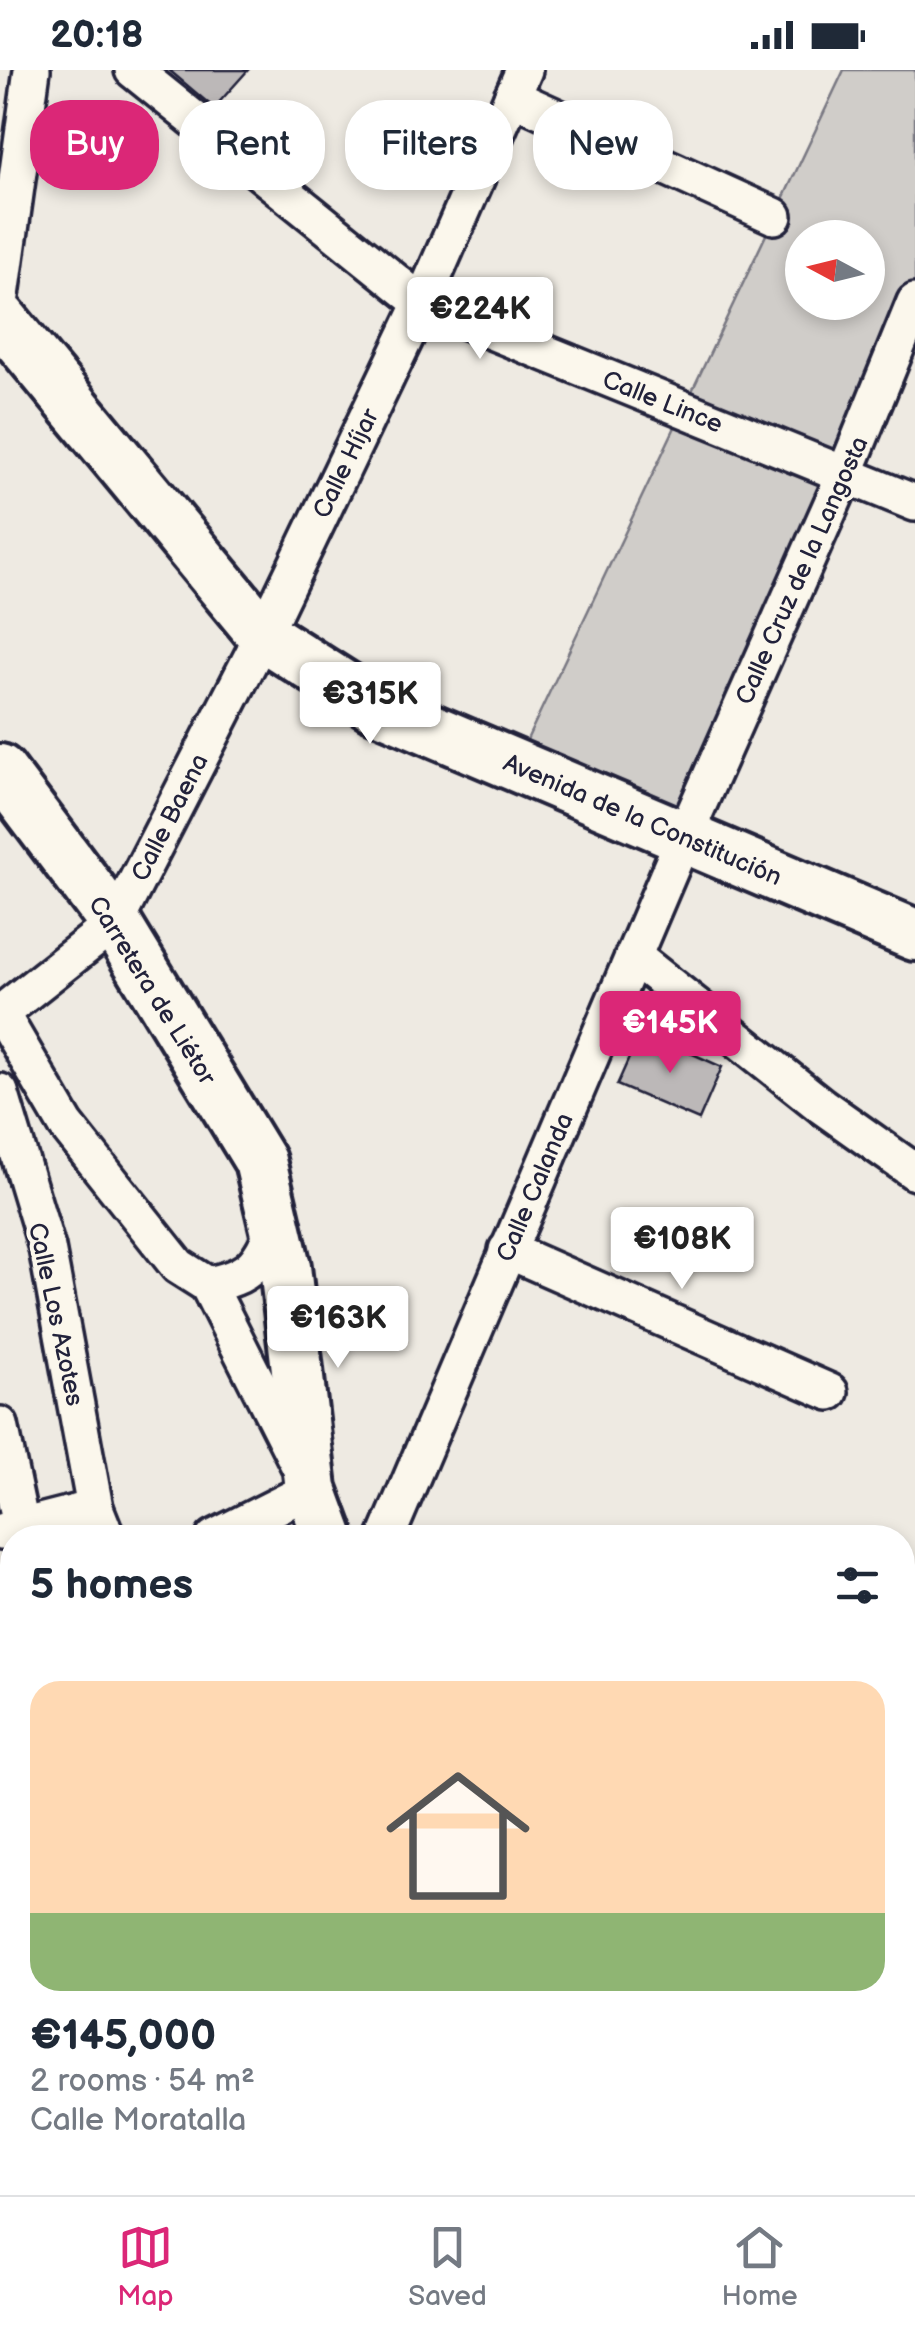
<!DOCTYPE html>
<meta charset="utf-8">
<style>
:root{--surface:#fff;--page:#f2f2f3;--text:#1f2937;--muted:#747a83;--line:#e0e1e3;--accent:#db2777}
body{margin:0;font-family:"Balsamiq Sans",sans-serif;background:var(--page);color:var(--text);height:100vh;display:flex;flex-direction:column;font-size:38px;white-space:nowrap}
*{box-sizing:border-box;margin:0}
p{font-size:32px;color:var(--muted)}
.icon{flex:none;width:55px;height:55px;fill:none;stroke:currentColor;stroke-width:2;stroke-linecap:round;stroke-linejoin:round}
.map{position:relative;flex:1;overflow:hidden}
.sheet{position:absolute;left:0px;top:1455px;width:915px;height:670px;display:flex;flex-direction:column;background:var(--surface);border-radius:40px 40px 0 0;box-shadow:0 5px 15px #0003}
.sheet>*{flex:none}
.hud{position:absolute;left:30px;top:30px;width:855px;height:90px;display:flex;gap:20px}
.needle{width:65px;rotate:277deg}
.controls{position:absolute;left:785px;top:150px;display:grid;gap:20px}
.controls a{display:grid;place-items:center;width:100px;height:100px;border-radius:50%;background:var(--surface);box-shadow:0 5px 15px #0003;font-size:50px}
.price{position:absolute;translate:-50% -85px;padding:0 22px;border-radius:10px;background:#fff;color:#222;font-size:32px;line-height:65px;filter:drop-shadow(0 2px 5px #0008)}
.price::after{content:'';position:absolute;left:50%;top:60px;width:30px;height:22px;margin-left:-15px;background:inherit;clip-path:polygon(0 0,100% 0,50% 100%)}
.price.selected{background:var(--accent);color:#fff}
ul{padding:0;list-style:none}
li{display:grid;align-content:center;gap:20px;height:530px;padding:0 30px}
li span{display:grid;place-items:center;height:310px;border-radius:30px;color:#555}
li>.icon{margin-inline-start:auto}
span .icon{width:180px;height:180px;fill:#fffc;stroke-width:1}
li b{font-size:42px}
h2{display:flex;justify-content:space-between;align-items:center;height:120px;padding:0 30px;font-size:42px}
.chip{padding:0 35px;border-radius:40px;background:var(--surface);box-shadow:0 5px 15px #0003;font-size:35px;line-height:90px}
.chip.selected{background:var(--accent);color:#fff}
.status{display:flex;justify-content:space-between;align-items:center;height:70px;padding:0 50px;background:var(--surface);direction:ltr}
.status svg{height:28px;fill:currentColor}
.tabs{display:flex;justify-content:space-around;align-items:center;height:140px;border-top:2px solid var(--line);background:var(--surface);font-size:28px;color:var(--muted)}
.tabs a{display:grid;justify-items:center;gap:5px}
.tabs .selected{color:var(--accent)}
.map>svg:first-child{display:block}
.green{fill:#d0cdc9;stroke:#797882;stroke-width:2.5;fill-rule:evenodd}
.building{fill:#bcb8b8;stroke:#22223b;stroke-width:2.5}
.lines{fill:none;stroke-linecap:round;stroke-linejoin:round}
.street-casing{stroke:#22223b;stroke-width:42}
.secondary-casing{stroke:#22223b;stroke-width:58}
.path{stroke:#22223b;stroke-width:6;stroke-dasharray:2.5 8;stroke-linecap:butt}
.street{stroke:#fbf7ec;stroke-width:35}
.secondary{stroke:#fbf7ec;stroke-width:50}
.labels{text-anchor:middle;stroke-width:8;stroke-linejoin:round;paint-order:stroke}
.street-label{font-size:25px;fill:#22223b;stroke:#fbf7ec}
</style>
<div class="status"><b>20:18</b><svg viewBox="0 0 49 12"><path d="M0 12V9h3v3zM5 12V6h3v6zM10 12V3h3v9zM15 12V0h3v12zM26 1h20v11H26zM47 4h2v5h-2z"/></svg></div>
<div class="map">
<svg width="915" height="2125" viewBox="0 0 915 2125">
<rect width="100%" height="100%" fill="#eeeae2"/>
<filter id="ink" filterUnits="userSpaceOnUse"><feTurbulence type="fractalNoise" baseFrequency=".01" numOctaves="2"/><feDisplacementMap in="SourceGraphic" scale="20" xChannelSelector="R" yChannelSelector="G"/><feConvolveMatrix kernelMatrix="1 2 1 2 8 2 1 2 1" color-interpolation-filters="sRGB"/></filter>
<g filter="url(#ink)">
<path class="green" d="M844 0H915V232L684 767 515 695ZM802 168H868V232H802Z"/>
<g class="building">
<path d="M169 0H248L214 38Z"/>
<path d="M641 961 722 997 699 1050 617 1015Z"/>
</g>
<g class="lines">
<g class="street-casing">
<g id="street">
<path d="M133 0 422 233 915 433"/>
<path d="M512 27 774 146"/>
<path d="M0 233 32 0"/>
<path d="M633 886 822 1036 915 1102"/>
<path d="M0 942 66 1055 178 1196 208 1215C252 1206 258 1195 276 1155"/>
<path d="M1 943 115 853 263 565 422 233 524 0"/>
<path d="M0 1022 47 1178 95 1438 107 1468"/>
<path d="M507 1180 830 1322"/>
<path d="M208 1215 311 1419 214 1468"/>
<path d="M0 1355 21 1456"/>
<path d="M1 1462 95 1438"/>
<path d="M386 1468 684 767 845 404 915 232"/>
<path d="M0 1600 12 1622"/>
<path d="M0 1882 12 1873"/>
<path d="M0 1938 12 1954"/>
<path d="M902 1969 915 2006"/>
<path d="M13 2112 24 2125"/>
<path d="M131 2112 139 2125"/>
<path d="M302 2112 308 2125"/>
<path d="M764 2112 768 2125"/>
<path d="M485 2125 495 2112"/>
</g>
</g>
<g class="secondary-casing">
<g id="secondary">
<path d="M0 247 263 565 373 635 915 865"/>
<path d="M0 700 115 853 260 1091 285 1197 311 1419 329 1468"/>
<path d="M564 2112 568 2125"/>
</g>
</g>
<g class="path">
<path d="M902 1791 915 1774"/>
<path d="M902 1842 915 1840"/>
</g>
<use href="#street" class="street"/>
<use href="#secondary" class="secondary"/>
</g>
</g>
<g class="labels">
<g class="street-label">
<text transform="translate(663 331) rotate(22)" y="9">Calle Lince</text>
<text transform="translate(345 393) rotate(-64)" y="9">Calle Híjar</text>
<text transform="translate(801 500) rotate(-66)" y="9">Calle Cruz de la Langosta</text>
<text transform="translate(169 747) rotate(-63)" y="9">Calle Baena</text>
<text transform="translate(643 749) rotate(23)" y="9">Avenida de la Constitución</text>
<text transform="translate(153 920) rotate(58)" y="9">Carretera de Liétor</text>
<text transform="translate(534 1117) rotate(-67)" y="9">Calle Calanda</text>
<text transform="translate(57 1244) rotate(78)" y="9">Calle Los Azotes</text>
</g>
</g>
</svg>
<div class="controls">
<a><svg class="needle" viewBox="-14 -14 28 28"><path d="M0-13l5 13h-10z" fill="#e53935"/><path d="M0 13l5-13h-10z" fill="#747a83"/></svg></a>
</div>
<b class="price" style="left:480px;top:292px">€224K</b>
<b class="price" style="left:370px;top:677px">€315K</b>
<b class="price selected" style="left:670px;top:1006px">€145K</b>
<b class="price" style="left:682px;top:1222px">€108K</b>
<b class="price" style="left:338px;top:1301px">€163K</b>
<div class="hud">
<a class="chip selected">Buy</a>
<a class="chip">Rent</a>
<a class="chip">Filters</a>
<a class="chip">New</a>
</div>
<section class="sheet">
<h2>5 homes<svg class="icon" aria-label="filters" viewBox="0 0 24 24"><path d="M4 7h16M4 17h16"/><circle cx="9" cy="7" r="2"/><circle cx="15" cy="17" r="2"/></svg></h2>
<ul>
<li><span style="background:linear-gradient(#ffd9b3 75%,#8fb573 0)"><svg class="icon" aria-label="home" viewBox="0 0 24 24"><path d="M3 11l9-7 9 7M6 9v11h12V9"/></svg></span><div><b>€145,000</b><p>2 rooms · 54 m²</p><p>Calle Moratalla</p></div></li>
</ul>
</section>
</div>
<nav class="tabs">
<a class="selected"><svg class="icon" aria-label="map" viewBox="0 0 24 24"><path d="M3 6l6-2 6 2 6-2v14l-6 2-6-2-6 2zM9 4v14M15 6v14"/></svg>Map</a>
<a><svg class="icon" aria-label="saved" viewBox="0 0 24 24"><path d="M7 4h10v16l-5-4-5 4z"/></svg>Saved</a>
<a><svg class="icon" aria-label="home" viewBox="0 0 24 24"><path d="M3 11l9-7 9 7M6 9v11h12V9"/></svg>Home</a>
</nav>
